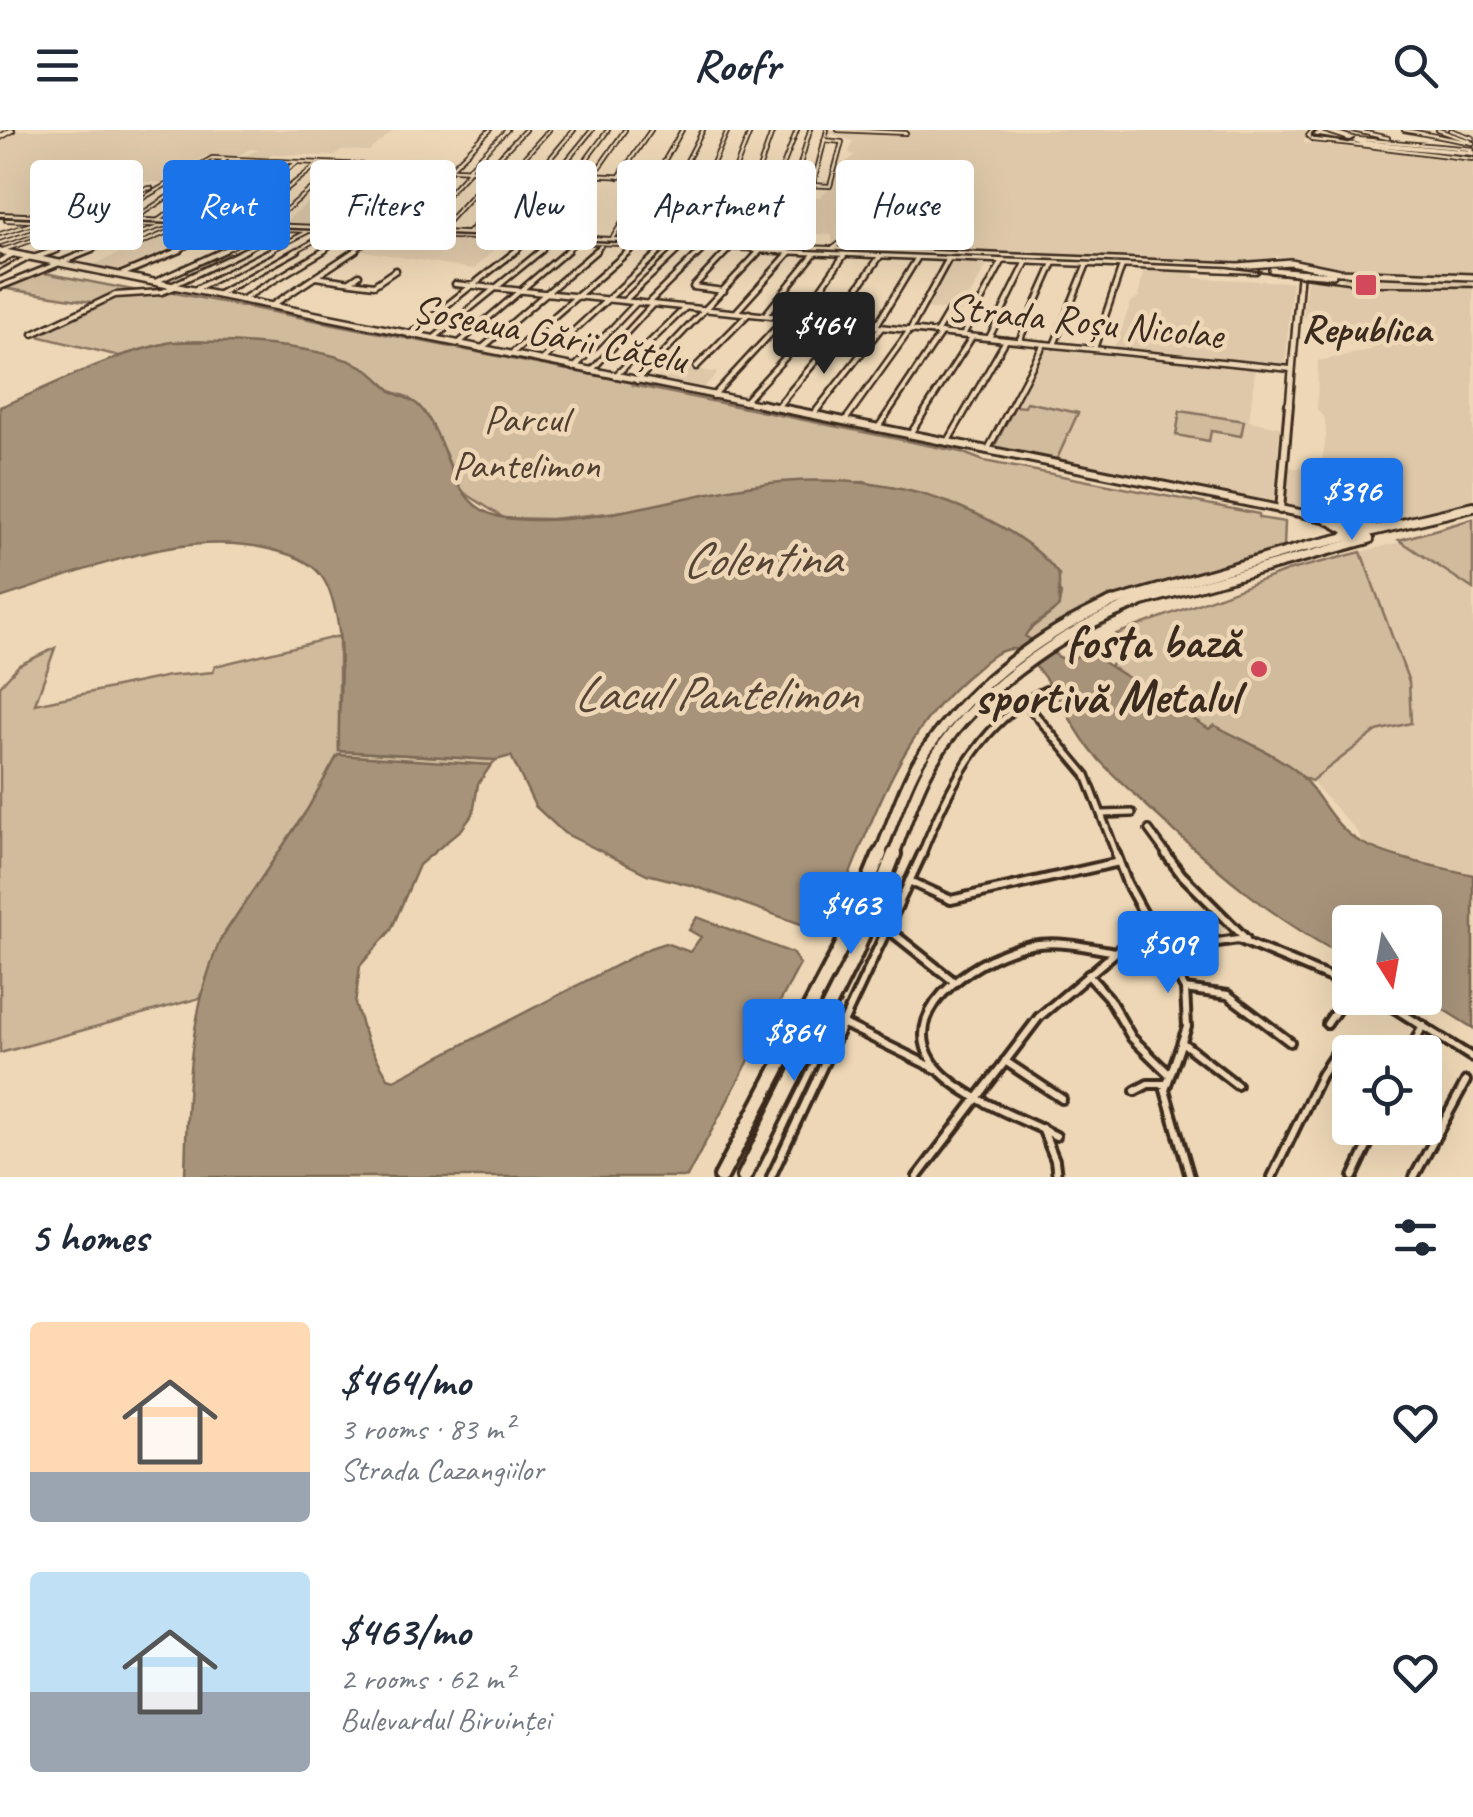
<!DOCTYPE html>
<meta charset="utf-8">
<style>
:root{--surface:#fff;--page:#f6f6f7;--text:#1f2937;--muted:#747a83;--accent:#1a73e8}
body{margin:0;font-family:Caveat,sans-serif;background:var(--page);color:var(--text);height:100vh;display:flex;flex-direction:column;font-size:38px;white-space:nowrap}
*{box-sizing:border-box;margin:0}
p{font-size:32px;color:var(--muted)}
.icon{flex:none;width:55px;height:55px;fill:none;stroke:currentColor;stroke-width:2;stroke-linecap:round;stroke-linejoin:round}
.map{position:relative;height:1047px;overflow:hidden}
.details{display:flex;flex-direction:column;background:var(--surface);flex:1}
.details>*{flex:none}
.guide{position:absolute;left:30px;top:30px;width:1415px;height:90px;display:flex;gap:20px}
.needle{width:65px;rotate:169deg}
.buttons{position:absolute;left:1332px;top:775px;display:grid;gap:20px}
.buttons a{display:grid;place-items:center;width:110px;height:110px;border-radius:10px;background:var(--surface);box-shadow:0 10px 40px #0002;font-size:50px}
.price{position:absolute;translate:-50% -85px;padding:0 22px;border-radius:10px;background:var(--accent);color:#fff;font-size:32px;line-height:65px;filter:drop-shadow(0 2px 5px #0008)}
.price::after{content:'';position:absolute;left:50%;top:60px;width:30px;height:22px;margin-left:-15px;background:inherit;clip-path:polygon(0 0,100% 0,50% 100%)}
.price.selected{background:#222;color:#fff}
ul{padding:0;list-style:none}
li{display:flex;align-items:center;gap:30px;height:250px;padding:0 30px}
li span{display:grid;place-items:center;flex:none;width:280px;height:200px;border-radius:10px;color:#555}
li>.icon{margin-inline-start:auto}
span .icon{width:120px;height:120px;fill:#fffc;stroke-width:1}
li b{font-size:42px}
h2{display:flex;justify-content:space-between;align-items:center;height:120px;padding:0 30px;font-size:42px}
.tag{padding:0 35px;border-radius:10px;background:var(--surface);box-shadow:0 10px 40px #0002;font-size:35px;line-height:90px}
.tag.selected{background:var(--accent);color:#fff}
header{display:flex;justify-content:space-between;align-items:center;height:130px;padding:0 30px;background:var(--surface);font-size:45px;font-weight:700}
.map>svg:first-child{display:block}
.built{fill:#dec8a9}
.green{fill:#d0bb9d;stroke:#86725e;stroke-width:2.5}
.water{fill:#a7937a;stroke:#7c6955;stroke-width:2.5}
.lines{fill:none;stroke-linecap:round;stroke-linejoin:round}
.street-far3-casing{stroke:#3b2a1e;stroke-width:6}
.street-far2-casing{stroke:#3b2a1e;stroke-width:9}
.street-far1-casing{stroke:#3b2a1e;stroke-width:12}
.street-casing{stroke:#3b2a1e;stroke-width:14}
.secondary-far2-casing{stroke:#3b2a1e;stroke-width:8}
.secondary-far1-casing{stroke:#3b2a1e;stroke-width:10}
.secondary-casing{stroke:#3b2a1e;stroke-width:12}
.primary-far2-casing{stroke:#3b2a1e;stroke-width:14}
.primary-far1-casing{stroke:#3b2a1e;stroke-width:16}
.primary-casing{stroke:#3b2a1e;stroke-width:20}
.street-far3{stroke:#edd7b6;stroke-width:2.5}
.street-far2{stroke:#edd7b6;stroke-width:4}
.street-far1{stroke:#edd7b6;stroke-width:5}
.street{stroke:#edd7b6;stroke-width:6}
.secondary-far2{stroke:#edd7b6;stroke-width:4}
.secondary-far1{stroke:#edd7b6;stroke-width:5}
.secondary{stroke:#edd7b6;stroke-width:6}
.primary-far2{stroke:#edd7b6;stroke-width:8}
.primary-far1{stroke:#edd7b6;stroke-width:9}
.primary{stroke:#edd7b6;stroke-width:12}
.tram{stroke:#3b2a1e;stroke-width:2.5}
.rail{stroke:#3b2a1e;stroke-width:2.5}
.poi-dot{fill:#d1495b;stroke:#edd7b6;stroke-width:4}
.labels{text-anchor:middle;stroke-width:9;stroke-linejoin:round;paint-order:stroke}
.far-street-label{font-size:40px;fill:#3b2a1e;stroke:#edd7b6}
.far-poi-label{font-size:40px;font-weight:bold;fill:#3b2a1e;stroke:#edd7b6}
.far-park-label{font-size:40px;fill:#514031;stroke:#edd7b6}
.poi-label{font-size:48px;font-weight:bold;fill:#3b2a1e;stroke:#edd7b6;text-anchor:end}
.water-label{font-size:50px;font-style:italic;fill:#564435;stroke:#edd7b6}
</style>
<header><svg class="icon" aria-label="menu" viewBox="0 0 24 24"><path d="M4 6h16M4 12h16M4 18h16"/></svg>Roofr<svg class="icon" aria-label="search" viewBox="0 0 24 24"><circle cx="10" cy="10" r="6"/><path d="M15 15l6 6"/></svg></header>
<div class="map">
<svg width="1473" height="1047" viewBox="0 0 1473 1047">
<rect width="100%" height="100%" fill="#edd7b6"/>
<filter id="ink" filterUnits="userSpaceOnUse"><feTurbulence type="fractalNoise" baseFrequency=".01" numOctaves="2"/><feDisplacementMap in="SourceGraphic" scale="20" xChannelSelector="R" yChannelSelector="G"/><feConvolveMatrix kernelMatrix="1 2 1 2 8 2 1 2 1" color-interpolation-filters="sRGB"/></filter>
<g filter="url(#ink)">
<g class="built">
<path d="M0 0H394L369 21 342 20 334 26 272 24 264 30 238 28 259 20 250 19 236 27 206 26 167 53 106 49 84 61H70L31 83 0 82Z"/>
<path d="M830 0H1306L1304 13 1473 30V146L1331 141 1323 133 1276 126 1272 133 1246 134 832 117V105L787 102 792 84H802L810 67H820L832 56 838 38 854 26 849 22 853 11 829 3Z"/>
<path d="M352 36 378 37 315 96 281 95Z"/>
<path d="M0 86 1219 136 1260 139 1293 147 1261 141 1145 134 500 109 503 111 474 139 359 120 381 103Z"/>
<path d="M162 105 190 110 116 141 90 136Z"/>
<path d="M950 129 989 131 961 182 923 178Z"/>
<path d="M1144 138 1195 140 1194 148 1292 152 1285 236 1256 234 1249 291 1280 297 1274 372 1268 374 1056 331 1025 277 1015 276 1047 215 1113 222 1131 172 1138 168Z"/>
<path d="M1307 148 1343 152 1341 148 1473 151V373L1380 396 1284 379 1286 337 1321 340 1326 306 1325 288 1317 280 1318 231 1375 219 1324 209 1327 191 1303 187Z"/>
<path d="M671 234 718 243 701 260 655 251Z"/>
<path d="M1401 412 1473 459V745L1407 730 1362 713 1359 704 1311 651 1377 601 1409 552 1361 422Z"/>
</g>
<g class="green">
<path d="M34 142 45 143 133 160 97 173 2 158Z"/>
<path d="M170 162 634 253 633 255 961 322 984 331 1259 384V388L1285 392 1284 417 1277 418 1278 422 1097 475 1034 513 1024 506C1036 489 1060 487 1061 463L950 373 864 352 750 356 637 380 551 389 504 388 460 360 445 323 408 267 393 262 367 239 349 231 279 217 189 211 167 213 119 226 33 205 119 166Z"/>
<path d="M1027 272 1078 283 1056 331 993 319 1015 276 1025 277Z"/>
<path d="M1180 281 1244 291 1241 306 1211 301 1209 311 1176 305Z"/>
<path d="M1473 389V459L1399 410Z"/>
<path d="M1361 422 1409 552 1411 593 1377 601 1311 651 1209 599 1109 536 1138 519 1116 504 1287 441Z"/>
<path d="M339 506V621L496 630 491 635 336 628 307 680 220 810 200 868 0 923V556L19 535 55 518 35 574 169 546 213 542 215 536Z"/>
</g>
<g class="water">
<path d="M172 212C221 210 323 214 365 238 376 245 384 256 394 263 404 268 412 268 420 277 454 315 446 385 514 389 588 395 658 372 730 359 807 344 888 348 960 377 995 391 1037 414 1059 445V476C1049 487 1031 493 1025 506L1061 528 1092 525 1209 599 1214 595C1240 609 1272 622 1295 640 1321 662 1331 697 1362 713 1396 730 1436 736 1473 745V898L1425 868V792H1350V829C1273 791 1209 733 1147 676 1128 658 1111 644 1093 623 1066 590 1051 541 1015 519 998 518 987 530 975 540 894 605 871 700 830 791L818 800 694 756 647 744 564 703 535 676 511 626 496 630 339 621C337 569 349 510 329 460 321 439 305 429 284 423 189 393 90 440 0 468V277C63 252 101 227 172 212Z"/>
<path d="M338 625 491 635 478 654 473 684 462 699 419 735 391 800 360 836 355 874 367 911 388 948 394 950 650 818 665 813 690 822 701 807 689 800 697 787 792 823 800 834 687 1047H185C187 966 188 886 220 810L307 680Z"/>
</g>
<g class="lines">
<g class="street-far3-casing">
<g id="street-far3">
<path d="M838 0 906 3"/>
<path d="M1313 0 1308 6 1313 10 1352 14"/>
<path d="M1352 0 1388 8"/>
<path d="M1404 0 1473 13"/>
<path d="M1438 0 1470 11"/>
<path d="M1451 0 1473 8"/>
<path d="M1357 9 1473 19"/>
<path d="M1352 14 1473 29"/>
<path d="M449 40 490 0"/>
<path d="M467 40 507 0"/>
<path d="M486 41 525 0"/>
<path d="M511 42 549 0"/>
<path d="M538 43 574 0"/>
<path d="M556 44 592 0"/>
<path d="M575 45 608 0"/>
<path d="M593 46 625 0"/>
<path d="M619 47 651 0"/>
<path d="M654 49 682 0"/>
<path d="M677 50 703 0"/>
<path d="M705 51 728 0"/>
<path d="M730 52 751 0"/>
<path d="M754 53 773 0"/>
<path d="M794 55 810 0"/>
<path d="M813 56 827 0"/>
<path d="M40 86 82 62"/>
<path d="M64 87 121 52"/>
<path d="M75 88 130 61 151 58"/>
<path d="M107 89 212 28 830 56 842 12 824 10"/>
<path d="M6 90 182 96"/>
<path d="M132 90 226 29"/>
<path d="M157 91 246 31"/>
<path d="M186 92 270 33"/>
<path d="M214 93 296 33"/>
<path d="M667 93 690 51"/>
<path d="M241 95 317 35"/>
<path d="M266 96 341 35"/>
<path d="M327 98 391 39"/>
<path d="M349 99 412 38"/>
<path d="M370 100 431 39"/>
<path d="M391 101 451 40"/>
<path d="M413 102 469 41"/>
<path d="M438 103 493 42"/>
<path d="M0 104 38 92"/>
<path d="M467 104 519 43"/>
<path d="M496 105 544 45"/>
<path d="M521 106 568 45"/>
<path d="M545 107 589 46"/>
<path d="M611 110 650 49"/>
<path d="M634 111 671 49"/>
<path d="M0 113 43 99"/>
<path d="M681 113 712 51"/>
<path d="M706 114 734 53"/>
<path d="M729 115 756 53"/>
<path d="M752 115 797 0"/>
<path d="M778 116 801 55"/>
<path d="M130 118 177 98"/>
<path d="M832 119 874 88 883 73 911 49"/>
<path d="M3 120 88 92"/>
<path d="M49 122 130 94"/>
<path d="M85 122 165 95"/>
<path d="M174 122 231 98"/>
<path d="M220 122 244 111 257 113"/>
<path d="M241 122 287 100 813 122"/>
<path d="M268 122 307 102"/>
<path d="M294 122 328 103"/>
<path d="M321 122 351 104"/>
<path d="M352 122 377 106"/>
<path d="M514 122 526 113"/>
<path d="M539 122 549 114"/>
<path d="M565 122 576 113"/>
<path d="M594 122 601 116"/>
<path d="M627 122 633 117"/>
<path d="M658 122 663 118"/>
<path d="M675 122 680 118"/>
<path d="M700 122 703 119"/>
</g>
</g>
<g class="street-far2-casing">
<g id="street-far2">
<path d="M754 120 1256 141"/>
<path d="M33 128 57 120"/>
<path d="M0 131 13 124"/>
<path d="M0 143 28 128"/>
<path d="M120 145 180 120"/>
<path d="M315 147 374 155 396 140"/>
<path d="M157 151 225 120"/>
<path d="M350 151 359 145"/>
<path d="M455 154 1291 239"/>
<path d="M173 155 246 120"/>
<path d="M0 157 92 120"/>
<path d="M194 160 272 120"/>
<path d="M724 161 693 157 728 120"/>
<path d="M217 165 298 120"/>
<path d="M241 170 325 120"/>
<path d="M624 171 678 120"/>
<path d="M648 173 702 120"/>
<path d="M271 176 356 120"/>
<path d="M736 182 790 122"/>
<path d="M765 185 815 123"/>
<path d="M799 189 845 124"/>
<path d="M834 192 881 125"/>
<path d="M876 196 918 127"/>
<path d="M936 203 949 181"/>
<path d="M33 204 115 165 162 162 175 157"/>
<path d="M409 205 517 120"/>
<path d="M963 205 1003 130"/>
<path d="M434 208 542 120"/>
<path d="M989 208 1027 131"/>
<path d="M1019 211 1054 133"/>
<path d="M459 213 568 120"/>
<path d="M1054 215 1087 134"/>
<path d="M481 219 597 120"/>
<path d="M1094 219 1122 136"/>
<path d="M510 225 630 120"/>
<path d="M541 231 661 120"/>
<path d="M696 237 749 183"/>
<path d="M574 238 637 172"/>
<path d="M591 241 653 174"/>
<path d="M615 246 685 178"/>
<path d="M637 251 759 122"/>
<path d="M713 266 786 187"/>
<path d="M744 272 819 191"/>
<path d="M778 276 847 194"/>
<path d="M813 285 882 197"/>
<path d="M844 292 910 200 949 128"/>
<path d="M877 299 941 203"/>
<path d="M909 306 972 207"/>
<path d="M947 313 1006 210"/>
<path d="M987 321 1044 214"/>
</g>
</g>
<g class="street-far1-casing">
<g id="street-far1">
<path d="M1024 571 1086 645 1117 726"/>
<path d="M1103 684 1132 683"/>
<path d="M1149 700 1168 726"/>
<path d="M921 726C946 663 980 590 1046 560"/>
</g>
</g>
<g class="street-casing">
<g id="street">
<path d="M1116 724 1127 753 1185 859 1187 897 1165 960 1190 1047"/>
<path d="M1166 724 1181 744 1246 809"/>
<path d="M909 751 951 770 1119 732"/>
<path d="M888 799 952 850"/>
<path d="M1164 820 1238 809 1350 856"/>
<path d="M1088 845 1108 867 1132 908 1169 944"/>
<path d="M1185 859 1228 865 1290 912"/>
<path d="M1378 868 1473 928"/>
<path d="M840 892 936 939"/>
<path d="M1327 894 1350 860"/>
<path d="M1183 913 1237 955"/>
<path d="M1410 922 1423 895"/>
<path d="M1005 931 1062 969"/>
<path d="M1135 961 1148 954H1165"/>
<path d="M1042 998 1055 1030 1057 1047"/>
<path d="M1056 1006C1021 988 953 965 932 931 897 875 986 823 1031 815 1059 810 1088 817 1115 822"/>
<path d="M771 1047 922 724"/>
<path d="M917 1047 1039 887 1149 794"/>
<path d="M1272 1047 1321 945 1339 918"/>
<path d="M1353 1047 1376 998"/>
<path d="M1414 1047 1466 951"/>
</g>
</g>
<g class="secondary-far2-casing">
<g id="secondary-far2">
<path d="M1325 0 1365 13 1473 23"/>
<path d="M0 7 12 0"/>
<path d="M0 85 904 122"/>
<path d="M0 121 6 122"/>
</g>
</g>
<g class="secondary-far1-casing">
<g id="secondary-far1">
<path d="M844 120 1238 136 1290 132 1339 142 1473 147"/>
<path d="M0 121 773 277"/>
<path d="M1272 140 1333 145"/>
<path d="M1289 277 1300 146"/>
</g>
</g>
<g class="secondary-casing">
<g id="secondary">
<path d="M760 274 1379 399"/>
<path d="M1280 380 1289 274"/>
</g>
</g>
<g class="primary-far2-casing">
<g id="primary-far2">
<path d="M1328 389 1348 400 1347 406"/>
<path d="M1107 474 1305 417 1473 377"/>
<path d="M1132 474 1369 409"/>
</g>
</g>
<g class="primary-far1-casing">
<g id="primary-far1">
<path d="M879 726C892 696 902 661 918 633 961 563 1039 504 1113 472"/>
<path d="M893 726C904 698 913 667 927 641 965 568 1063 499 1139 472"/>
</g>
</g>
<g class="primary-casing">
<g id="primary">
<path d="M721 1047 842 816 880 724"/>
<path d="M744 1047 856 822 894 724"/>
</g>
</g>
<use href="#street-far3" class="street-far3"/>
<use href="#street-far2" class="street-far2"/>
<use href="#street-far1" class="street-far1"/>
<use href="#street" class="street"/>
<use href="#secondary-far2" class="secondary-far2"/>
<use href="#secondary-far1" class="secondary-far1"/>
<use href="#secondary" class="secondary"/>
<use href="#primary-far2" class="primary-far2"/>
<use href="#primary-far1" class="primary-far1"/>
<use href="#primary" class="primary"/>
<path class="tram" d="M1318 0 1311 6 1348 12 1354 9"/>
<path class="rail" d="M0 87 1227 137 1368 156 1473 157"/>
</g>
</g>
<g class="poi-dot">
<rect x="1354" y="143" width="24" height="24" rx="5"/>
<circle cx="1259" cy="539" r="10"/>
</g>
<g class="labels">
<g class="far-street-label">
<text transform="translate(1085 190) rotate(6)" y="14">Strada Roșu Nicolae</text>
<text transform="translate(550 203) rotate(11)" y="14">Șoseaua Gării Cățelu</text>
</g>
<g class="far-poi-label">
<text x="1366" y="212">Republica</text>
</g>
<g class="far-park-label">
<text x="526" y="302">Parcul<tspan x="526" dy="46">Pantelimon</tspan></text>
</g>
<g class="poi-label">
<text x="1239" y="528">fosta bază<tspan x="1239" dy="55">sportivă Metalul</tspan></text>
</g>
<g class="water-label">
<text transform="translate(761 427) rotate(-1)" y="18">Colentina</text>
<text x="715" y="580">Lacul Pantelimon</text>
</g>
</g>
</svg>
<div class="buttons">
<a><svg class="needle" viewBox="-14 -14 28 28"><path d="M0-13l5 13h-10z" fill="#e53935"/><path d="M0 13l5-13h-10z" fill="#747a83"/></svg></a>
<a><svg class="icon" aria-label="locate" viewBox="0 0 24 24"><circle cx="12" cy="12" r="6"/><path d="M12 2v4M12 18v4M2 12h4M18 12h4"/></svg></a>
</div>
<b class="price selected" style="left:824px;top:247px">$464</b>
<b class="price" style="left:1352px;top:413px">$396</b>
<b class="price" style="left:851px;top:827px">$463</b>
<b class="price" style="left:1168px;top:866px">$509</b>
<b class="price" style="left:794px;top:954px">$864</b>
<div class="guide">
<a class="tag">Buy</a>
<a class="tag selected">Rent</a>
<a class="tag">Filters</a>
<a class="tag">New</a>
<a class="tag">Apartment</a>
<a class="tag">House</a>
</div>
</div>
<section class="details">
<h2>5 homes<svg class="icon" aria-label="filters" viewBox="0 0 24 24"><path d="M4 7h16M4 17h16"/><circle cx="9" cy="7" r="2"/><circle cx="15" cy="17" r="2"/></svg></h2>
<ul>
<li><span style="background:linear-gradient(#ffd9b3 75%,#9aa5b1 0)"><svg class="icon" aria-label="home" viewBox="0 0 24 24"><path d="M3 11l9-7 9 7M6 9v11h12V9"/></svg></span><div><b>$464/mo</b><p>3 rooms · 83 m²</p><p>Strada Cazangiilor</p></div><svg class="icon" aria-label="heart" viewBox="0 0 24 24"><path d="M12 20l-8-8c-3-5 5-10 8-4 3-6 11-1 8 4z"/></svg></li>
<li><span style="background:linear-gradient(#bfe0f5 60%,#9aa5b1 0)"><svg class="icon" aria-label="home" viewBox="0 0 24 24"><path d="M3 11l9-7 9 7M6 9v11h12V9"/></svg></span><div><b>$463/mo</b><p>2 rooms · 62 m²</p><p>Bulevardul Biruinței</p></div><svg class="icon" aria-label="heart" viewBox="0 0 24 24"><path d="M12 20l-8-8c-3-5 5-10 8-4 3-6 11-1 8 4z"/></svg></li>
</ul>
</section>
